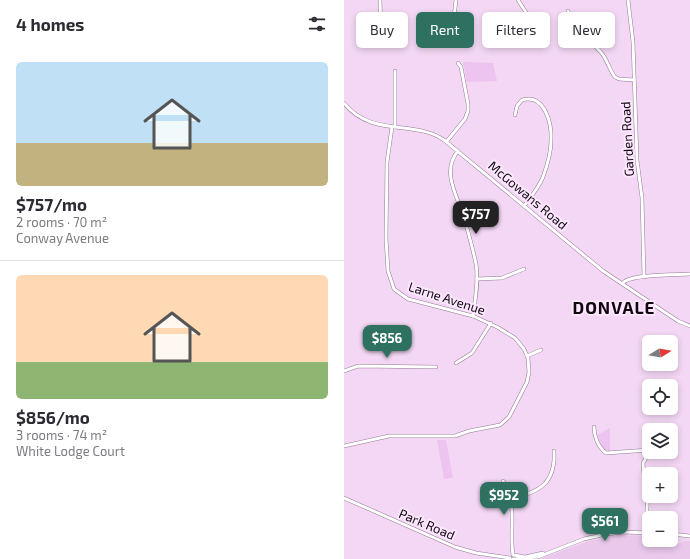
<!DOCTYPE html>
<meta charset="utf-8">
<style>
:root{--surface:#fff;--page:#f2f2f3;--text:#2b2b33;--muted:#7c7c81;--line:#e1e1e2;--accent:#2f7161}
body{margin:0;font-family:"Exo 2",sans-serif;background:var(--page);color:var(--text);height:100vh;display:flex;flex-direction:column;font-size:15px;white-space:nowrap}
*{box-sizing:border-box;margin:0}
p{font-size:13px;color:var(--muted)}
.icon{flex:none;width:22px;height:22px;fill:none;stroke:currentColor;stroke-width:2;stroke-linecap:round;stroke-linejoin:round}
.map{position:relative;flex:1;overflow:hidden}
.details{display:flex;flex-direction:column;background:var(--surface);width:344px}
.details>*{flex:none}
.banner{position:absolute;left:12px;top:12px;width:274px;height:36px;display:flex;gap:8px}
.needle{width:26px;rotate:79deg}
.tools{position:absolute;left:298px;top:335px;display:grid;gap:8px}
.tools a{display:grid;place-items:center;width:36px;height:36px;border-radius:6px;background:var(--surface);box-shadow:0 2px 6px #0003;font-size:20px}
.price{position:absolute;translate:-50% -34px;padding:0 9px;border-radius:8px;background:var(--accent);color:#fff;font-size:13px;line-height:26px;filter:drop-shadow(0 1px 2px #0008)}
.price::after{content:'';position:absolute;left:50%;top:24px;width:12px;height:9px;margin-left:-6px;background:inherit;clip-path:polygon(0 0,100% 0,50% 100%)}
.price.current{background:#222;color:#fff}
ul{padding:0;list-style:none}
li{display:grid;align-content:center;gap:8px;height:212px;padding:0 16px}
li+li{border-top:1px solid var(--line)}
li span{display:grid;place-items:center;height:124px;border-radius:6px;color:#555}
li>.icon{margin-inline-start:auto}
span .icon{width:72px;height:72px;fill:#fffc;stroke-width:1}
li b{font-size:17px}
h2{display:flex;justify-content:space-between;align-items:center;height:48px;padding:0 16px;font-size:17px}
.chip{padding:0 14px;border-radius:6px;background:var(--surface);box-shadow:0 2px 6px #0003;font-size:14px;line-height:36px}
.chip.current{background:var(--accent);color:#fff}
main{display:flex;flex:1;min-height:0}
.map>svg:first-child{display:block}
.built{fill:#e9c8eb}
.park{fill:#edc3ef}
.lines{fill:none;stroke-linecap:round;stroke-linejoin:round}
.minor-casing{stroke:#937a94;stroke-width:4}
.minor{stroke:#fff;stroke-width:3}
.labels{text-anchor:middle;stroke-width:4;stroke-linejoin:round;paint-order:stroke}
.street-label{font-size:13px;fill:#110811;stroke:#fde7fe}
.district-label{font-size:17px;font-weight:bold;letter-spacing:1px;fill:#110811;stroke:#fde7fe}
</style>
<main>
<section class="details">
<h2>4 homes<svg class="icon" aria-label="filters" viewBox="0 0 24 24"><path d="M4 7h16M4 17h16"/><circle cx="9" cy="7" r="2"/><circle cx="15" cy="17" r="2"/></svg></h2>
<ul>
<li><span style="background:linear-gradient(#bfe0f5 65%,#c2b280 0)"><svg class="icon" aria-label="home" viewBox="0 0 24 24"><path d="M3 11l9-7 9 7M6 9v11h12V9"/></svg></span><div><b>$757/mo</b><p>2 rooms · 70 m²</p><p>Conway Avenue</p></div></li>
<li><span style="background:linear-gradient(#ffd9b3 70%,#8fb573 0)"><svg class="icon" aria-label="home" viewBox="0 0 24 24"><path d="M3 11l9-7 9 7M6 9v11h12V9"/></svg></span><div><b>$856/mo</b><p>3 rooms · 74 m²</p><p>White Lodge Court</p></div></li>
</ul>
</section>
<div class="map">
<svg width="346" height="559" viewBox="0 0 346 559">
<rect width="100%" height="100%" fill="#f3d7f4"/>
<path class="built" d="M274 535 305 536V540H320V545H332L340 541H346V559H196L245 541Z"/>
<g class="park">
<path d="M119 62 149 63 153 81 123 82Z"/>
<path d="M266 428V452L259 448 253 435Z"/>
<path d="M93 440H102L109 478 100 479Z"/>
</g>
<g class="lines">
<g class="minor-casing">
<g id="minor">
<path d="M36 0 37 32"/>
<path d="M284 0 289 42 293 160 298 198 300 277"/>
<path d="M224 11C229 39 246 36 259 55 264 62 266 71 271 77L275 79 290 80"/>
<path d="M108 21 110 17 112 0"/>
<path d="M164 37 178 27 183 19V14L174 0"/>
<path d="M51 71V127"/>
<path d="M0 103C28 138 69 119 100 140L259 271 334 321 346 326"/>
<path d="M171 115 173 106 178 100C201 93 208 124 207 141 207 152 203 166 199 177 195 187 187 197 180 206"/>
<path d="M103 141 121 119 124 111V104L117 67 114 63"/>
<path d="M114 151C97 171 113 196 120 217 124 232 129 249 132 264 135 281 131 300 129 316"/>
<path d="M133 279 158 278 180 269"/>
<path d="M279 283C285 274 334 275 346 274"/>
<path d="M183 356 197 350"/>
<path d="M112 363 128 353 147 323"/>
<path d="M0 371 14 366 92 367"/>
<path d="M250 427C250 436 254 447 262 453L305 450"/>
<path d="M0 446 45 436H111L125 431 156 425 165 417 183 382 185 372 184 358 180 349 171 338 153 327 129 316 64 299 50 289 44 271 42 238 43 162 48 127"/>
<path d="M327 451H330"/>
<path d="M159 481C174 500 165 532 169 555"/>
<path d="M0 498 111 547 132 553 166 558"/>
<path d="M167 498C195 493 212 483 210 451"/>
<path d="M302 533 304 485 300 475 299 463 302 458 310 452"/>
<path d="M327 534 346 536"/>
<path d="M170 555 181 557 199 553"/>
<path d="M169 559 194 557 240 539 262 534 279 532 305 533"/>
</g>
</g>
<use href="#minor" class="minor"/>
</g>
<g class="labels">
<g class="street-label">
<text transform="translate(283 139) rotate(-93)" y="5">Garden Road</text>
<text transform="translate(184 195) rotate(40)" y="5">McGowans Road</text>
<text transform="translate(103 298) rotate(18)" y="5">Larne Avenue</text>
<text transform="translate(83 524) rotate(23)" y="5">Park Road</text>
</g>
<g class="district-label">
<text x="270" y="314">DONVALE</text>
</g>
</g>
</svg>
<div class="tools">
<a><svg class="needle" viewBox="-14 -14 28 28"><path d="M0-13l5 13h-10z" fill="#e53935"/><path d="M0 13l5-13h-10z" fill="#7c7c81"/></svg></a>
<a><svg class="icon" aria-label="locate" viewBox="0 0 24 24"><circle cx="12" cy="12" r="6"/><path d="M12 2v4M12 18v4M2 12h4M18 12h4"/></svg></a>
<a><svg class="icon" aria-label="layers" viewBox="0 0 24 24"><path d="M12 4l9 5-9 5-9-5zM3 14l9 5 9-5"/></svg></a>
<a>+</a>
<a>−</a>
</div>
<b class="price current" style="left:132px;top:235px">$757</b>
<b class="price" style="left:43px;top:359px">$856</b>
<b class="price" style="left:160px;top:516px">$952</b>
<b class="price" style="left:261px;top:542px">$561</b>
<div class="banner">
<a class="chip">Buy</a>
<a class="chip current">Rent</a>
<a class="chip">Filters</a>
<a class="chip">New</a>
</div>
</div>
</main>
